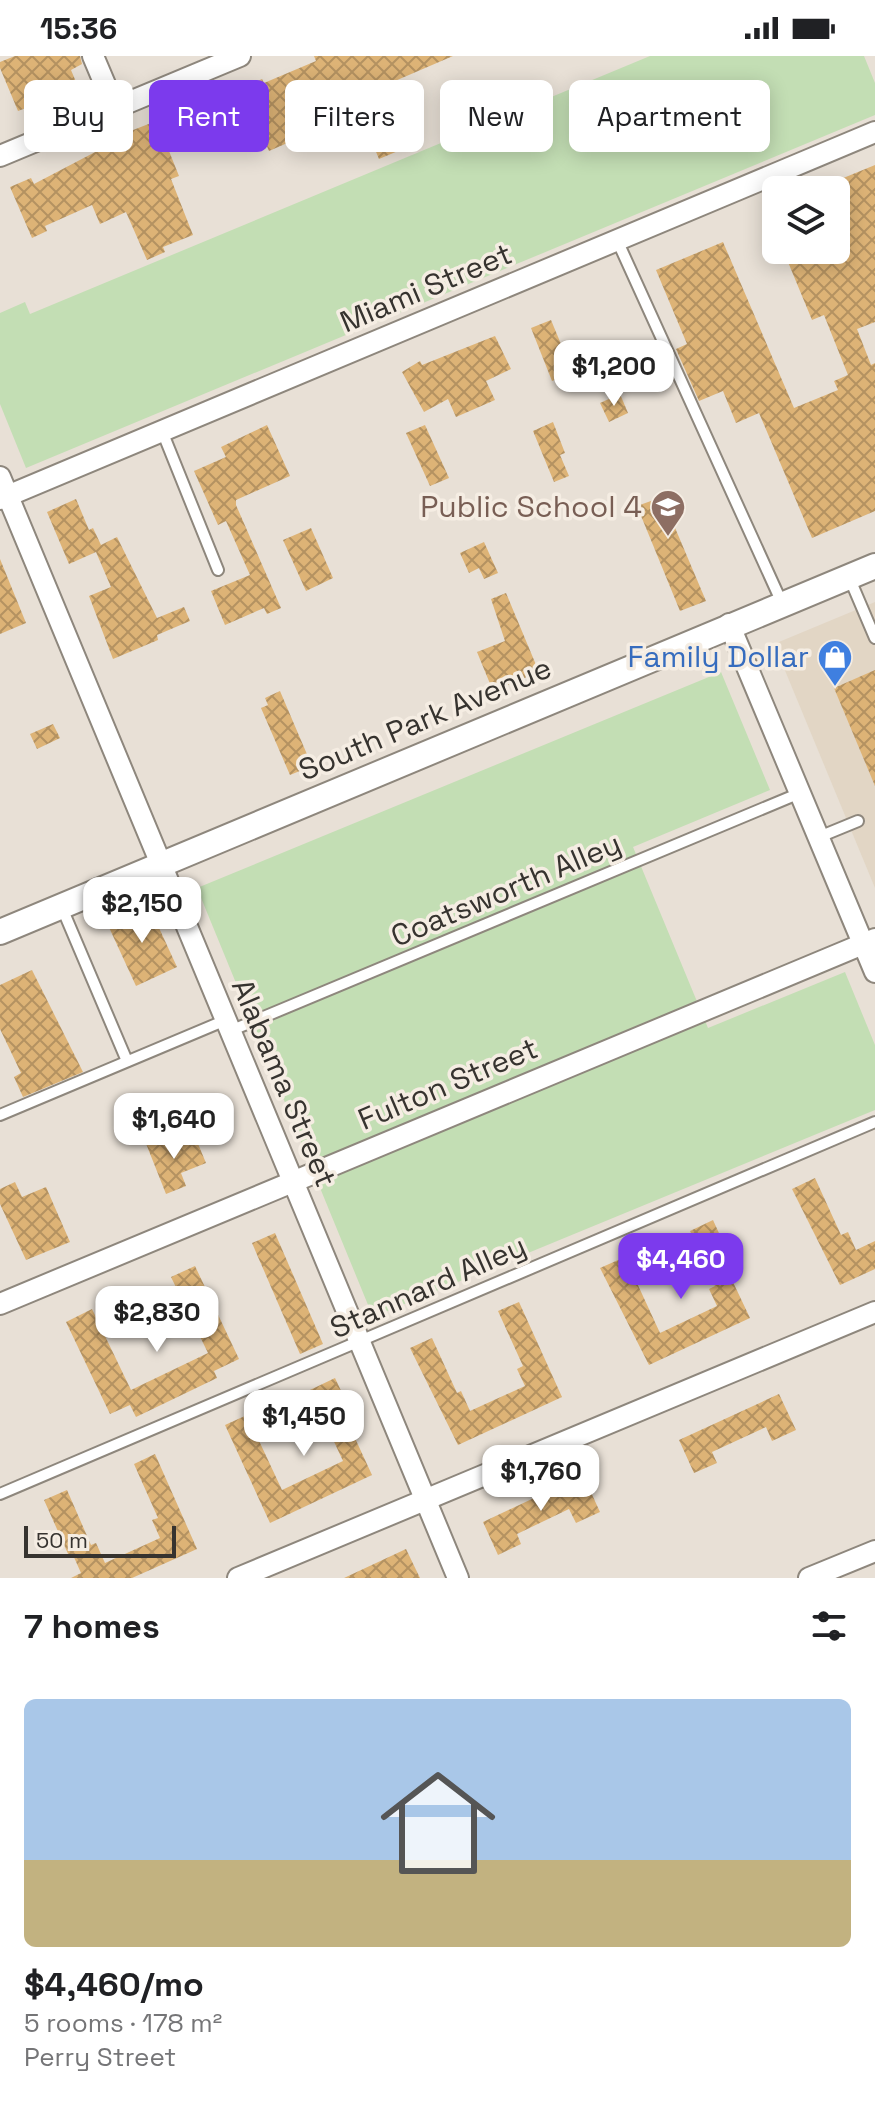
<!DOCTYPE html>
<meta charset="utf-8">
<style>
:root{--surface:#fff;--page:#f6f6f6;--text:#202124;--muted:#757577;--accent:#7c3aed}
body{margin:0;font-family:"Space Grotesk",sans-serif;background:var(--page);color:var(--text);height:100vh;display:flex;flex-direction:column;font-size:30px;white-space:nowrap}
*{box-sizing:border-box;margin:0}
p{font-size:26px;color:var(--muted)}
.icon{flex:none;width:44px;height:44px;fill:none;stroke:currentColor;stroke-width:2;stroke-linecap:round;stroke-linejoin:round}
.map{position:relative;height:1522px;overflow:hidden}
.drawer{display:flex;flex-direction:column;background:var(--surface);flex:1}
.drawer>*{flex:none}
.top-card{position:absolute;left:24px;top:24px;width:828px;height:72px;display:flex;gap:16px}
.fabs{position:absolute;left:762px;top:120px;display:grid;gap:16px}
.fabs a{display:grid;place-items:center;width:88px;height:88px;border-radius:12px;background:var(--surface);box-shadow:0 4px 20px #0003;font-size:40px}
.scale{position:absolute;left:24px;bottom:20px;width:152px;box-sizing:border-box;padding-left:8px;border:4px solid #36332f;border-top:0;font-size:22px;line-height:28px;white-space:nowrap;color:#36332f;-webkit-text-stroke:6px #f5ede3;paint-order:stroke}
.price{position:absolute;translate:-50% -68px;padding:0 18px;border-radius:16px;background:#fff;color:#222;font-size:26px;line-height:52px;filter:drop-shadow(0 2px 4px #0008)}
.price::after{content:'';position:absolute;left:50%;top:48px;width:24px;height:18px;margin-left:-12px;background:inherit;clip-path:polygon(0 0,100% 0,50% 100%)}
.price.active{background:var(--accent);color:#fff}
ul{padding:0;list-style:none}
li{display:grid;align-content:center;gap:16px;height:424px;padding:0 24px}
li span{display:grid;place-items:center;height:248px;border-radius:12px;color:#555}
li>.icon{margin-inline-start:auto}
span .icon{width:144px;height:144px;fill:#fffc;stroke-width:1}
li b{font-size:34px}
h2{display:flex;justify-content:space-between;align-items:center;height:96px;padding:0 24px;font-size:34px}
.chip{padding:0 28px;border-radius:12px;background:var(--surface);box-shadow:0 4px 20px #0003;font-size:28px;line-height:72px}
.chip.active{background:var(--accent);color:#fff}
.status{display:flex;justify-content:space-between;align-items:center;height:56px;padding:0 40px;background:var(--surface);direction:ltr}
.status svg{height:22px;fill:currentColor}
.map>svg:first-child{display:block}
.built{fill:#e2d6c5}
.green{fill:#c3deb4}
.building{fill:url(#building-cross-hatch)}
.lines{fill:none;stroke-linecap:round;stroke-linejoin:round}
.service-casing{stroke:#8e877d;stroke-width:14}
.minor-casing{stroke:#8e877d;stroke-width:24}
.tertiary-casing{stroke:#8e877d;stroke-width:28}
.service{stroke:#fff;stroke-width:10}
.minor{stroke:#fff;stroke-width:20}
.tertiary{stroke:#fff;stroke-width:24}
.labels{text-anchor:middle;stroke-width:7;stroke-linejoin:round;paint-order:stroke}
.street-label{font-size:30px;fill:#36332f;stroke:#f5ede3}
.education-label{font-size:30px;fill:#785e54;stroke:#f5ede3;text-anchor:end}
.shop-label{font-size:30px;fill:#366cbe;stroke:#f5ede3;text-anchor:end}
</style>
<div class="status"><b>15:36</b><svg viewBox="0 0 49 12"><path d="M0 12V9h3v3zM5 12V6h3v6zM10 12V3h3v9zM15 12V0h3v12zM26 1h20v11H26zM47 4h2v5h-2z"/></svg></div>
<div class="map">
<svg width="875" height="1522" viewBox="0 0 875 1522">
<defs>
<pattern id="building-cross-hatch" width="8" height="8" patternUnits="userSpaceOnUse" patternTransform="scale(2)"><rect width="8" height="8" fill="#ddb376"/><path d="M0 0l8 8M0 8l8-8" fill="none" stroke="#b49261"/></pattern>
</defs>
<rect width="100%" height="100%" fill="#e8e0d6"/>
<path class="built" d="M875 546V832L774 588Z"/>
<g class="green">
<path d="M650 0H864L875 27V59L26 412 0 348V257L25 246 30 258Z"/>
<path d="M721 616 770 734 633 791 708 972 845 916 875 989V1054L373 1261 197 832Z"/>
</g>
<g class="building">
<path d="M15 0H80L82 8 71 14 79 33 18 55 0 12V6Z"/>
<path d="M314 0H453L388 28 389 32 375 38 398 95 379 103 362 62 325 77 327 82 306 92 301 81 269 95 261 77 229 90 226 83 216 88 207 68 249 49 242 32 262 23 264 27 316 5Z"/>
<path d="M164 62 176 92 169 95 179 120 171 123 193 179 163 191 165 196 147 204 126 156 100 168 92 149 45 170 47 175 32 182 10 131 31 122 34 128 99 94 97 88Z"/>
<path d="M875 109V266L857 273 871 309 875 307V455L812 482 759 357 736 367 723 335 699 345 676 293 687 288 656 214 723 186 794 352 838 334 834 325 848 319 824 259 812 264 783 194H836V125Z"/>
<path d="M551 264 573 317 552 325 531 272Z"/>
<path d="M495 280 511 313 486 325 495 344 456 361 448 343 424 356 402 316 420 305 422 309Z"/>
<path d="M620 338 628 357 609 366 600 347Z"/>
<path d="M553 366 565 397 560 399 569 420 554 426 533 375Z"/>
<path d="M267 369 290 420 236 444V449L281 552 267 558 264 552 225 569 211 535 250 519 226 465 218 469 194 415 226 401 221 391Z"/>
<path d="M425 369 449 422 430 430 406 377Z"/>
<path d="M662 441 706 545 680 555 637 450Z"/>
<path d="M76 443 89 474 93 472 101 489 117 481 157 562 184 551 190 565 157 579 158 584 113 603 89 540 111 531 96 496 69 508 47 456Z"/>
<path d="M311 472 333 522 306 535 283 484Z"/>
<path d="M484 486 498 517 484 523 479 512 469 517 460 497Z"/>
<path d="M0 503 26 567 0 578Z"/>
<path d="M506 537 539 616 493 635 477 596 505 585 491 543Z"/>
<path d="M875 614V730L834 632Z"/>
<path d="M280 635 312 710 290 719 261 652 268 649 265 642Z"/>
<path d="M53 668 60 682 37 693 30 678Z"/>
<path d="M148 848 177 911 136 930 107 867Z"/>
<path d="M32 914 83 1016 23 1041 14 1021 21 1017 0 973V929Z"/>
<path d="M165 1077 171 1093 196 1083 206 1107 181 1117 186 1130 166 1138 145 1085Z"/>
<path d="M815 1122 841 1179 848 1176 856 1194 875 1185V1213L840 1229 792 1133Z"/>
<path d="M15 1126 22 1141 46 1131 70 1186 26 1204 0 1148V1133Z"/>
<path d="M713 1164 739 1221 732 1224 750 1262 649 1309 600 1212 625 1201 660 1277 717 1250 709 1233 715 1230 690 1175Z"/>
<path d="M275 1177 323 1288 300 1298 252 1187Z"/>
<path d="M195 1210 239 1303 214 1315 217 1322 136 1361 130 1349 110 1358 66 1266 92 1253 131 1334 208 1297 171 1221Z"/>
<path d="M519 1246 562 1341 458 1389 410 1292 432 1282 457 1337 461 1335 470 1355 525 1330 517 1313 523 1310 498 1255Z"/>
<path d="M335 1322 361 1377 354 1380 372 1419 270 1467 225 1369 247 1359 282 1434 343 1405 310 1334Z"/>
<path d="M779 1338 796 1374 772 1385 766 1371 712 1396 717 1407 694 1417 679 1384Z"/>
<path d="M155 1398 197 1493 132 1522H71L81 1517 73 1499 69 1500 44 1444 67 1434 91 1489 96 1487 105 1507 160 1482 152 1464 158 1462 134 1408Z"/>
<path d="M583 1419 600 1456 576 1467 569 1453 517 1478 521 1488 498 1499 483 1466Z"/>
<path d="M406 1493 420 1522H344Z"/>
</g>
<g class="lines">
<g class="service-casing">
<g id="service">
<path d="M617 184 782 547"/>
<path d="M162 375 218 514"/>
<path d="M849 521 875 582"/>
<path d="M819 781 858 765"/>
<path d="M62 852 127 1005"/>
<path d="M230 975 800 737"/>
<path d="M0 1059 226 964"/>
<path d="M0 1438 875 1066"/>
</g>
</g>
<g class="minor-casing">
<g id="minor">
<path d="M93 0 115 52"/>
<path d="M0 100 240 0"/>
<path d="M0 421 458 1522"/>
<path d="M0 443 875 76"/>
<path d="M729 568 875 916"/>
<path d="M0 1248 875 883"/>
<path d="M238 1522 875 1256"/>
<path d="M809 1522 875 1495"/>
</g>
</g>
<g class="tertiary-casing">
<path id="tertiary" d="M0 876 875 510"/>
</g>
<use href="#service" class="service"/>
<use href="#minor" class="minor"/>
<use href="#tertiary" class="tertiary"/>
</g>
<defs>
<g id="school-pin" transform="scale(1.8)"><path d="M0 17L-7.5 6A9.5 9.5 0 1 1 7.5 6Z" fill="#8d6e63" stroke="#f5ede3"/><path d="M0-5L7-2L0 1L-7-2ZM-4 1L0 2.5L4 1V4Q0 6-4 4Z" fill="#fff"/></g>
<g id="shop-pin" transform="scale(1.8)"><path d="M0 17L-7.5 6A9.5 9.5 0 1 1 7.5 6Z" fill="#3f7fe0" stroke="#f5ede3"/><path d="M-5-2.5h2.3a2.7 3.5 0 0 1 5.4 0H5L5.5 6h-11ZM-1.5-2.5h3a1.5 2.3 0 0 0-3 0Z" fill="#fff"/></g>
</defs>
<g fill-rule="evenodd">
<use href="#school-pin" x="668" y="451"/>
<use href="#shop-pin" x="835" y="601"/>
</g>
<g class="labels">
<g class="street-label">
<text transform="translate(426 232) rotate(-23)" y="10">Miami Street</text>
<text transform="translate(425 663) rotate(-23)" y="10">South Park Avenue</text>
<text transform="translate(506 834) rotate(-23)" y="10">Coatsworth Alley</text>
<text transform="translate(284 1027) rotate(67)" y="10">Alabama Street</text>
<text transform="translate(448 1028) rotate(-23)" y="10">Fulton Street</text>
<text transform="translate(428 1231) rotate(-24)" y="10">Stannard Alley</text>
</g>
<g class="education-label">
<text x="642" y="461">Public School 4</text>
</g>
<g class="shop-label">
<text x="809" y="611">Family Dollar</text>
</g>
</g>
</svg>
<div class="fabs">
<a><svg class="icon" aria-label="layers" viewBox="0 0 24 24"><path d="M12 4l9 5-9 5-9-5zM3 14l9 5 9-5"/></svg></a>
</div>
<div class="scale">50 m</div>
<b class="price" style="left:614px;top:352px">$1,200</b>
<b class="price" style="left:142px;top:889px">$2,150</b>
<b class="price" style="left:174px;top:1105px">$1,640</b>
<b class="price active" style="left:681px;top:1245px">$4,460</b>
<b class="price" style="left:157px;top:1298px">$2,830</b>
<b class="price" style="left:304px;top:1402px">$1,450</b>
<b class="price" style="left:541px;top:1457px">$1,760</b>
<div class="top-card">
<a class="chip">Buy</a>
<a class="chip active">Rent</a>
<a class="chip">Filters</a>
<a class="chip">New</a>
<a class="chip">Apartment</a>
</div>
</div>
<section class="drawer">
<h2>7 homes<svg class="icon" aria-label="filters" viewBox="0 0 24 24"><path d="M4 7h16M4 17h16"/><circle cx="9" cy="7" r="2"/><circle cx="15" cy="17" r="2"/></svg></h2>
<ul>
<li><span style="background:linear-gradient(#a9c7e8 65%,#c2b280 0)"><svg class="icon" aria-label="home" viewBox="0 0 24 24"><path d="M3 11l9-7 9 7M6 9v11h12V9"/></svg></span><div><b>$4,460/mo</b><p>5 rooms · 178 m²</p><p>Perry Street</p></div></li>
</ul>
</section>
